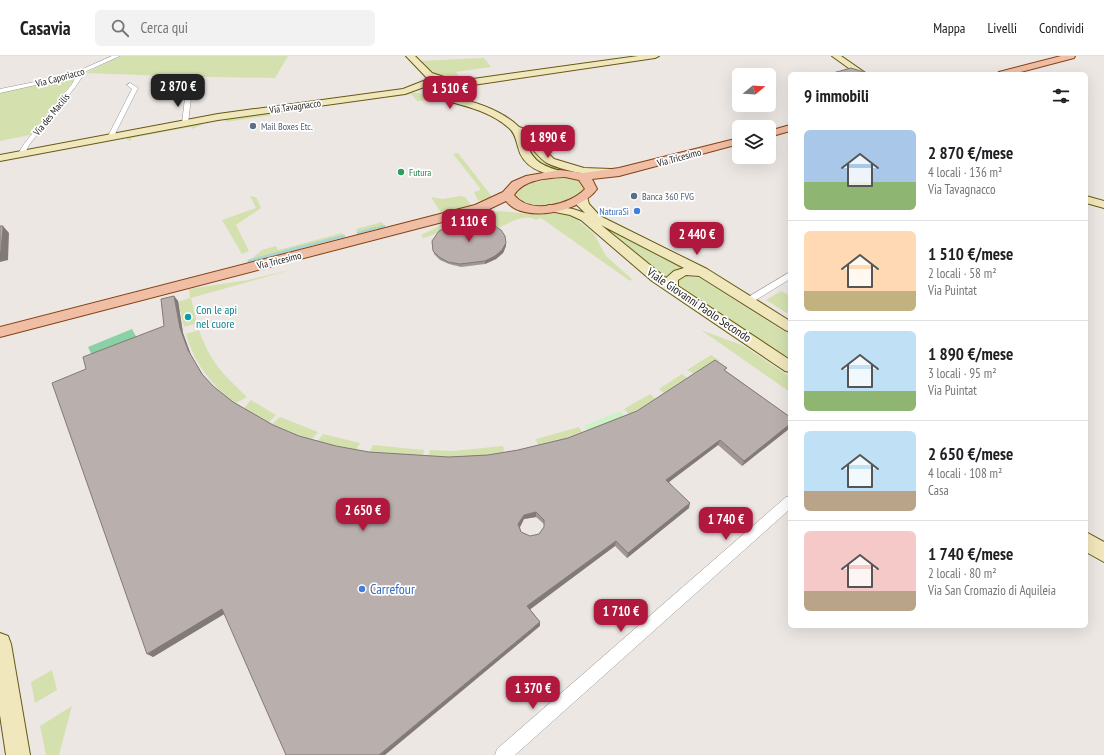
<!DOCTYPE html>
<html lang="it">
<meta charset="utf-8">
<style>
:root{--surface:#fff;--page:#f2f2f2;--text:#202124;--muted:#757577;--line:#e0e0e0;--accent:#b1183e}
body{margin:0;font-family:"PT Sans Narrow",sans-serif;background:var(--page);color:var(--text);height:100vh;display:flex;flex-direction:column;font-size:15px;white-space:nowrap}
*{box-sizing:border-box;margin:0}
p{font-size:13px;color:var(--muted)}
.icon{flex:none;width:22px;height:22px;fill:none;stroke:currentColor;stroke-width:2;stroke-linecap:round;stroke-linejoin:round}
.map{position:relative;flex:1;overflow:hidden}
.details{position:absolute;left:788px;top:16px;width:300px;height:556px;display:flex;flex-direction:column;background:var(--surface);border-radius:6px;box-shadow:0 4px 16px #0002}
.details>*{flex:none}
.needle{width:26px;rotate:72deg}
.buttons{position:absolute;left:732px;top:12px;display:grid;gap:8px}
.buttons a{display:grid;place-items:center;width:44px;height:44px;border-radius:6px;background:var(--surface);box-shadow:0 4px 16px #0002;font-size:20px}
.price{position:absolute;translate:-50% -34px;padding:0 9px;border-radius:8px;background:var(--accent);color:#fff;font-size:13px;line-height:26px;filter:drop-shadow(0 1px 2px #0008)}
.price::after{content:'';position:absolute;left:50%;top:24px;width:12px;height:9px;margin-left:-6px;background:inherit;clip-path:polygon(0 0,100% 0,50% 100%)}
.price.current{background:#222;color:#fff}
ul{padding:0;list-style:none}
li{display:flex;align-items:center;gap:12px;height:100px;padding:0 16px}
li+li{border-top:1px solid var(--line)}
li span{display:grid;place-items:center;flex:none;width:112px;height:80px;border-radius:6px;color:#555}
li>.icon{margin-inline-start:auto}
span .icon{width:48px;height:48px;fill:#fffc;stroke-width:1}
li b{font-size:17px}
h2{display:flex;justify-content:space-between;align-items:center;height:48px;padding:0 16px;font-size:17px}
header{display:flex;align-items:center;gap:24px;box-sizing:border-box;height:56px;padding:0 20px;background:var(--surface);border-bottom:1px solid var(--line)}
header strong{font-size:19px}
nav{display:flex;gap:22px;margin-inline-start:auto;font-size:14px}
.search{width:280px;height:36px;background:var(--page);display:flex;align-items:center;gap:10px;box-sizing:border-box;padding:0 14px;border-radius:6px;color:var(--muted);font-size:15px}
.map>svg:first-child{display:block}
.grass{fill:#d4e1af}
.park{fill:#ccf2c5}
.pitch{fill:#8ad2a5}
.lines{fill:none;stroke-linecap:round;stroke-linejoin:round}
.stream-far1{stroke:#a9d5d4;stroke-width:2.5}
.stream{stroke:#a9d5d4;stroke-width:3}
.street-casing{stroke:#999;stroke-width:1}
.secondary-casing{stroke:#655a12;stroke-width:2}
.primary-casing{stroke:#834212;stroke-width:2}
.street{fill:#fff;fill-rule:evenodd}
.secondary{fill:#f1e7bd;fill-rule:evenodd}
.primary{fill:#f0bda5;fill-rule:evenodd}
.wall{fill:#9f9695;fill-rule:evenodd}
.shaded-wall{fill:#827a79}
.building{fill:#b9afad;stroke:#827a79;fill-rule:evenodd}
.service-dot{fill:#5c6f8a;stroke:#fff;stroke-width:1.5}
.leisure-dot{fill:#2e9e5b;stroke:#fff;stroke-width:1.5}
.shop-dot{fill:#3f7fe0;stroke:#fff;stroke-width:1.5}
.culture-dot{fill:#0f9aa8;stroke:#fff;stroke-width:1.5}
.labels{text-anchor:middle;stroke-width:3.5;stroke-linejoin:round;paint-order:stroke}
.far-street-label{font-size:10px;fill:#1c1c1c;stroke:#fff}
.far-service-label{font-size:10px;fill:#4e5e75;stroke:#fff;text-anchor:start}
.far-leisure-label{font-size:10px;fill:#27864d;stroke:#fff;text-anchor:start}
.far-shop-label{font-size:10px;fill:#366cbe;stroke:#fff;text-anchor:end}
.street-label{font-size:12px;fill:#1c1c1c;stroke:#fff}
.culture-label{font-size:12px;fill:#0d838f;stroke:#fff;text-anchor:start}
.near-shop-label{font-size:14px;fill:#366cbe;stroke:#fff;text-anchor:start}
</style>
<header>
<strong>Casavia</strong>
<div class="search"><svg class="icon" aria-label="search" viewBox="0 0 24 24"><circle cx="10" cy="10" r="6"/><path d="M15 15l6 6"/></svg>Cerca qui</div>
<nav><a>Mappa</a><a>Livelli</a><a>Condividi</a></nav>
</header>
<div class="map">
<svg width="1104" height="699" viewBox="0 0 1104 699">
<rect width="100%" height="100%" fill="#ece7e3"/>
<g class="grass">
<path d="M119 0H288L275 22 164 20 86 17Z"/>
<path d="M484 2 491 11 456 16 461 24 433 18 420 5Z"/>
<path d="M73 21 74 24 30 79 0 85V36Z"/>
<path d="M435 26H450L456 31C451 40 435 40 426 35L425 31Z"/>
<path d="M409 36 417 37 442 43 417 45 411 38 394 41 395 42 390 39Z"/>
<path d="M306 50 307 54 226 66 223 62Z"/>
<path d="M201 66 202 69 192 73 191 71 131 82V85L127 84 126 80Z"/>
<path d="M528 89H529L569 114C553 119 531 107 528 89Z"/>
<path d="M458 97 493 142 482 146 477 143 474 136 480 134V132L453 98Z"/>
<path d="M562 120 578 122 587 133C571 144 546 154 526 149 522 148 517 143 513 140L514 136 524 129Z"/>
<path d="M250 140 256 141 261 152 236 169 249 195 242 198 222 164 256 152Z"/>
<path d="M460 140 465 141 471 149 441 157 431 141 443 143Z"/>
<path d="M500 155 531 158 562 157 575 162 594 178 606 200 632 223 630 225 541 162 536 164C523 157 510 167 498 172 466 154 450 175 423 182L421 179 450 165Z"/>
<path d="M382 166 384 171 358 178 356 173Z"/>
<path d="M602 170H604L685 213 673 216 666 223Z"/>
<path d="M342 177 345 181 248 206 262 194 276 190 278 194Z"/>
<path d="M294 213 191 242 197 267 184 271 178 246 190 242 189 233 248 224Z"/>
<path d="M685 220 700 222 790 279V306L678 230V225Z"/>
<path d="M781 235 790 240V255L787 257 766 244Z"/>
<path d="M199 274C210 306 223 318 247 341L234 348C211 326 195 310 186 278Z"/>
<path d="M701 274 744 290 790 321V336Z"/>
<path d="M711 299 720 305 697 320 687 314Z"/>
<path d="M682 318 691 325 667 340 659 333Z"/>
<path d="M650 338 658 345 632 361 624 353Z"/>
<path d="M251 344 276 359 267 368 243 353Z"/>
<path d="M280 361 318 376 310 385 271 369Z"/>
<path d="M579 371 584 380 539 394 536 383Z"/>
<path d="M323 378 360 387 355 396 316 387Z"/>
<path d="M373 389 424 394 422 405 368 399Z"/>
<path d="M503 390 505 400 428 404 430 394 453 395Z"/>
<path d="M52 614 57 634 35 647 31 626Z"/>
<path d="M72 650 59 699H46L40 670Z"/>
</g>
<path class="park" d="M620 355 627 363 589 378 584 370Z"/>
<path class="pitch" d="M132 273 138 284 93 302 88 291Z"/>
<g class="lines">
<g class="stream-far1">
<path d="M378 172 384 170"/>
<path d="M358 177 375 172"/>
<path d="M297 192 344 180"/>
</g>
<path class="stream" d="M249 205 301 191"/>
<g class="street-casing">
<g id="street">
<path d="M112 0H120L82 17V21L76 30 29 89 24 99H20L18 98 24 88 72 28 76 20 0 37V33L69 19Z"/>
<path d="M130 27 138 32 113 82 108 83 107 82 132 33 127 29Z"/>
<path d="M186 29 192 34 188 67 185 69 182 67 186 34 183 31Z"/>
<path d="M790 216V223L751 247H745V243Z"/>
<path d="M790 440V453L515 699H495L497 693 786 441Z"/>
</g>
</g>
<g class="secondary-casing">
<g id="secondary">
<path d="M406 0H415L432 17 447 22 473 23 638 0H659L655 2 473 29 464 28 466 31 462 34 453 27 438 26 405 38 218 64 0 105V99L218 58 403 33 431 22 426 21Z"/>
<path d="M832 0H841L867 18H857Z"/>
<path d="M439 37C466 44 499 51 519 71L522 72 554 103 584 112 611 113 616 116C608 126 558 113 547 107 540 103 533 93 527 87 532 107 546 111 564 116L565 118 560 121C542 117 523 112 518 91 516 84 515 77 509 72 489 54 461 49 436 42V38Z"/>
<path d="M583 140 587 141 589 148 600 160 707 213 790 265V276L785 274 699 220 686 219 678 224V230L790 304V316L785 315 652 225 581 164 570 159 545 154 543 152 549 149 573 153 585 157 577 149V143ZM601 169 684 212 674 215 666 222Z"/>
<path d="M1086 140 1104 145V152L1086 147Z"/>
<path d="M1086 476 1104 486V506L1086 496Z"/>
<path d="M0 577 8 580 11 588 30 699H6L0 659Z"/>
</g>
</g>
<g class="primary-casing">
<g id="primary">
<path d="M1061 0H1075L1074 2 1013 18H997L999 16Z"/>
<path d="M790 69V75L769 81V75Z"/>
<path d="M739 82V88L619 120 592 123 597 133C582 155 524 169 506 145L485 155 0 281V271L475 149 503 136 512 126 526 120 560 114 583 117 619 112ZM565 121 579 124 585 133C570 149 530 159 514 139 524 123 548 122 565 121Z"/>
</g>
</g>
<use href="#street" class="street"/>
<use href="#secondary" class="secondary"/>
<use href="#primary" class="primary"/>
</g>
<g class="wall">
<path d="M432 185 506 187V190L503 197 496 203 485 208 461 211 449 208 440 204 434 198Z"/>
<path d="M174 240 178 245 183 277 191 299 203 319 213 330 233 346 273 369 299 380 336 390 369 396 449 401 488 399 518 394 568 382 637 355 726 315 790 361V372L742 410 718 389 669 426 689 452 627 502 615 490 530 553 540 566V570L224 558 153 601 86 313 164 270ZM536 461 544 468V471L539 478 530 480 521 476 520 471 524 463Z"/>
</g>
<g class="shaded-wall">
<path d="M3 170 9 177 8 204 0 206V196Z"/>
<path d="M506 187V190L503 197 496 203 485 208V205Z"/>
<path d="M174 240 178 245 183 277 191 299 188 294 180 272Z"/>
<path d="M790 368V372L742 410 744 405Z"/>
<path d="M720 384 718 389 665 429 666 424Z"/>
<path d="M690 447 689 452 627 502 628 497Z"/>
<path d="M536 456V461L524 463 519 473 518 468 524 459Z"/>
<path d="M616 485 615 490 528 555 527 550Z"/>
<path d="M222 553 226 557 153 601 147 598Z"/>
<path d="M540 566V570L385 699H379Z"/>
</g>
<g class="building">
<path d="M851 12 870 18H829Z"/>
<path d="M469 165 493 169 501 174 505 180 506 187 502 194 495 200 485 205 460 208 448 206 439 201 433 195 432 185 439 175 452 168Z"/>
<path d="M0 170H3L1 196H0Z"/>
<path d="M174 240 180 272 188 294 202 318 213 330 233 346 273 369 299 380 336 390 369 396 449 401 488 399 518 394 568 382 637 355 715 304 727 312 724 314 790 361V368L744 405 720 384 666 424 690 447 628 497 616 485 527 550 540 566 379 699H286L222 553 147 598 52 327 86 313 83 301 164 270 161 243ZM536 456 544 464V471L539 478 530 480 521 476 518 468 524 459Z"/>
</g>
<g class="service-dot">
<circle cx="253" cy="70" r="4"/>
<circle cx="634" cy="140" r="4"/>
</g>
<circle class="leisure-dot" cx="401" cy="116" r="4"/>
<g class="shop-dot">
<circle cx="637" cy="155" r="4"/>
<circle cx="362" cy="533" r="4"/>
</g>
<circle class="culture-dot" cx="188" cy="261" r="4"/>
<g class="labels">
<g class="far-street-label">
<text transform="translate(60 21) rotate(-15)" y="4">Via Caporiacco</text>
<text transform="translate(295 50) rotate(-8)" y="4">Via Tavagnacco</text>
<text transform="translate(51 58) rotate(-51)" y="4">Via des Macilis</text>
<text transform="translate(679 101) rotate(-15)" y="4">Via Tricesimo</text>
<text transform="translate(279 204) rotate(-14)" y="4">Via Tricesimo</text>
</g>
<g class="far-service-label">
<text x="261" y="74">Mail Boxes Etc.</text>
<text x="642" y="144">Banca 360 FVG</text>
</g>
<g class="far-leisure-label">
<text x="409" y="120">Futura</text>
</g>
<g class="far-shop-label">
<text x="629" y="159">NaturaSì</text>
</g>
<g class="street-label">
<text transform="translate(699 249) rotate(34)" y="4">Viale Giovanni Paolo Secondo</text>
</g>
<g class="culture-label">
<text x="196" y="258">Con le api<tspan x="196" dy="14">nel cuore</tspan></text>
</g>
<g class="near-shop-label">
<text x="370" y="538">Carrefour</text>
</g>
</g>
</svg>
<div class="buttons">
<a><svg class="needle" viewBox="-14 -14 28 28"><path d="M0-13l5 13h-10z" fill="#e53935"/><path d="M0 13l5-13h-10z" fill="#757577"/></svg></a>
<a><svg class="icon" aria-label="layers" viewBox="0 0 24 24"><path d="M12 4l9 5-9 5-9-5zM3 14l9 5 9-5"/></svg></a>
</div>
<b class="price current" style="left:178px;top:52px">2 870 €</b>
<b class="price" style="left:450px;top:54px">1 510 €</b>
<b class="price" style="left:548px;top:103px">1 890 €</b>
<b class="price" style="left:469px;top:187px">1 110 €</b>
<b class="price" style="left:697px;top:200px">2 440 €</b>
<b class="price" style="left:363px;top:476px">2 650 €</b>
<b class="price" style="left:726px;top:485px">1 740 €</b>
<b class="price" style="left:621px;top:577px">1 710 €</b>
<b class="price" style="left:533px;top:654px">1 370 €</b>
<section class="details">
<h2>9 immobili<svg class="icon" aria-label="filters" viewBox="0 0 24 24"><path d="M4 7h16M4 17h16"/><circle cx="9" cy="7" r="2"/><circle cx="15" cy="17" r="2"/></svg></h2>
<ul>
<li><span style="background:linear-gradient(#a9c7e8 65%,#8fb573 0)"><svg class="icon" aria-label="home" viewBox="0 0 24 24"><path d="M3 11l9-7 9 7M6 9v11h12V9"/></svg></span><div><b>2 870 €/mese</b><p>4 locali · 136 m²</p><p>Via Tavagnacco</p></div></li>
<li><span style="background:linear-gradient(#ffd9b3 75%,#c2b280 0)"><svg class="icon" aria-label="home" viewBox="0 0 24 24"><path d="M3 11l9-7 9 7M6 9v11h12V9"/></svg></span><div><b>1 510 €/mese</b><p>2 locali · 58 m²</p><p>Via Puintat</p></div></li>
<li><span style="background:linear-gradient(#bfe0f5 75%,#8fb573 0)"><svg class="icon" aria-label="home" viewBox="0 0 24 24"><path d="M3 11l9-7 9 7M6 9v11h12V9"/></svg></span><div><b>1 890 €/mese</b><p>3 locali · 95 m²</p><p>Via Puintat</p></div></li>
<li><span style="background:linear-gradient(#bfe0f5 75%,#b9a48a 0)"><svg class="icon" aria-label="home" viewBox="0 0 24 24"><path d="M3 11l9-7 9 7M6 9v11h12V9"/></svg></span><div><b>2 650 €/mese</b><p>4 locali · 108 m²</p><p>Casa</p></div></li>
<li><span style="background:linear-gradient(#f6c9c9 75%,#b9a48a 0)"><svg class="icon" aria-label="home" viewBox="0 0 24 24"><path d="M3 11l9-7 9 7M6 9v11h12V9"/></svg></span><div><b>1 740 €/mese</b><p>2 locali · 80 m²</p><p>Via San Cromazio di Aquileia</p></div></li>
</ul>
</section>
</div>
